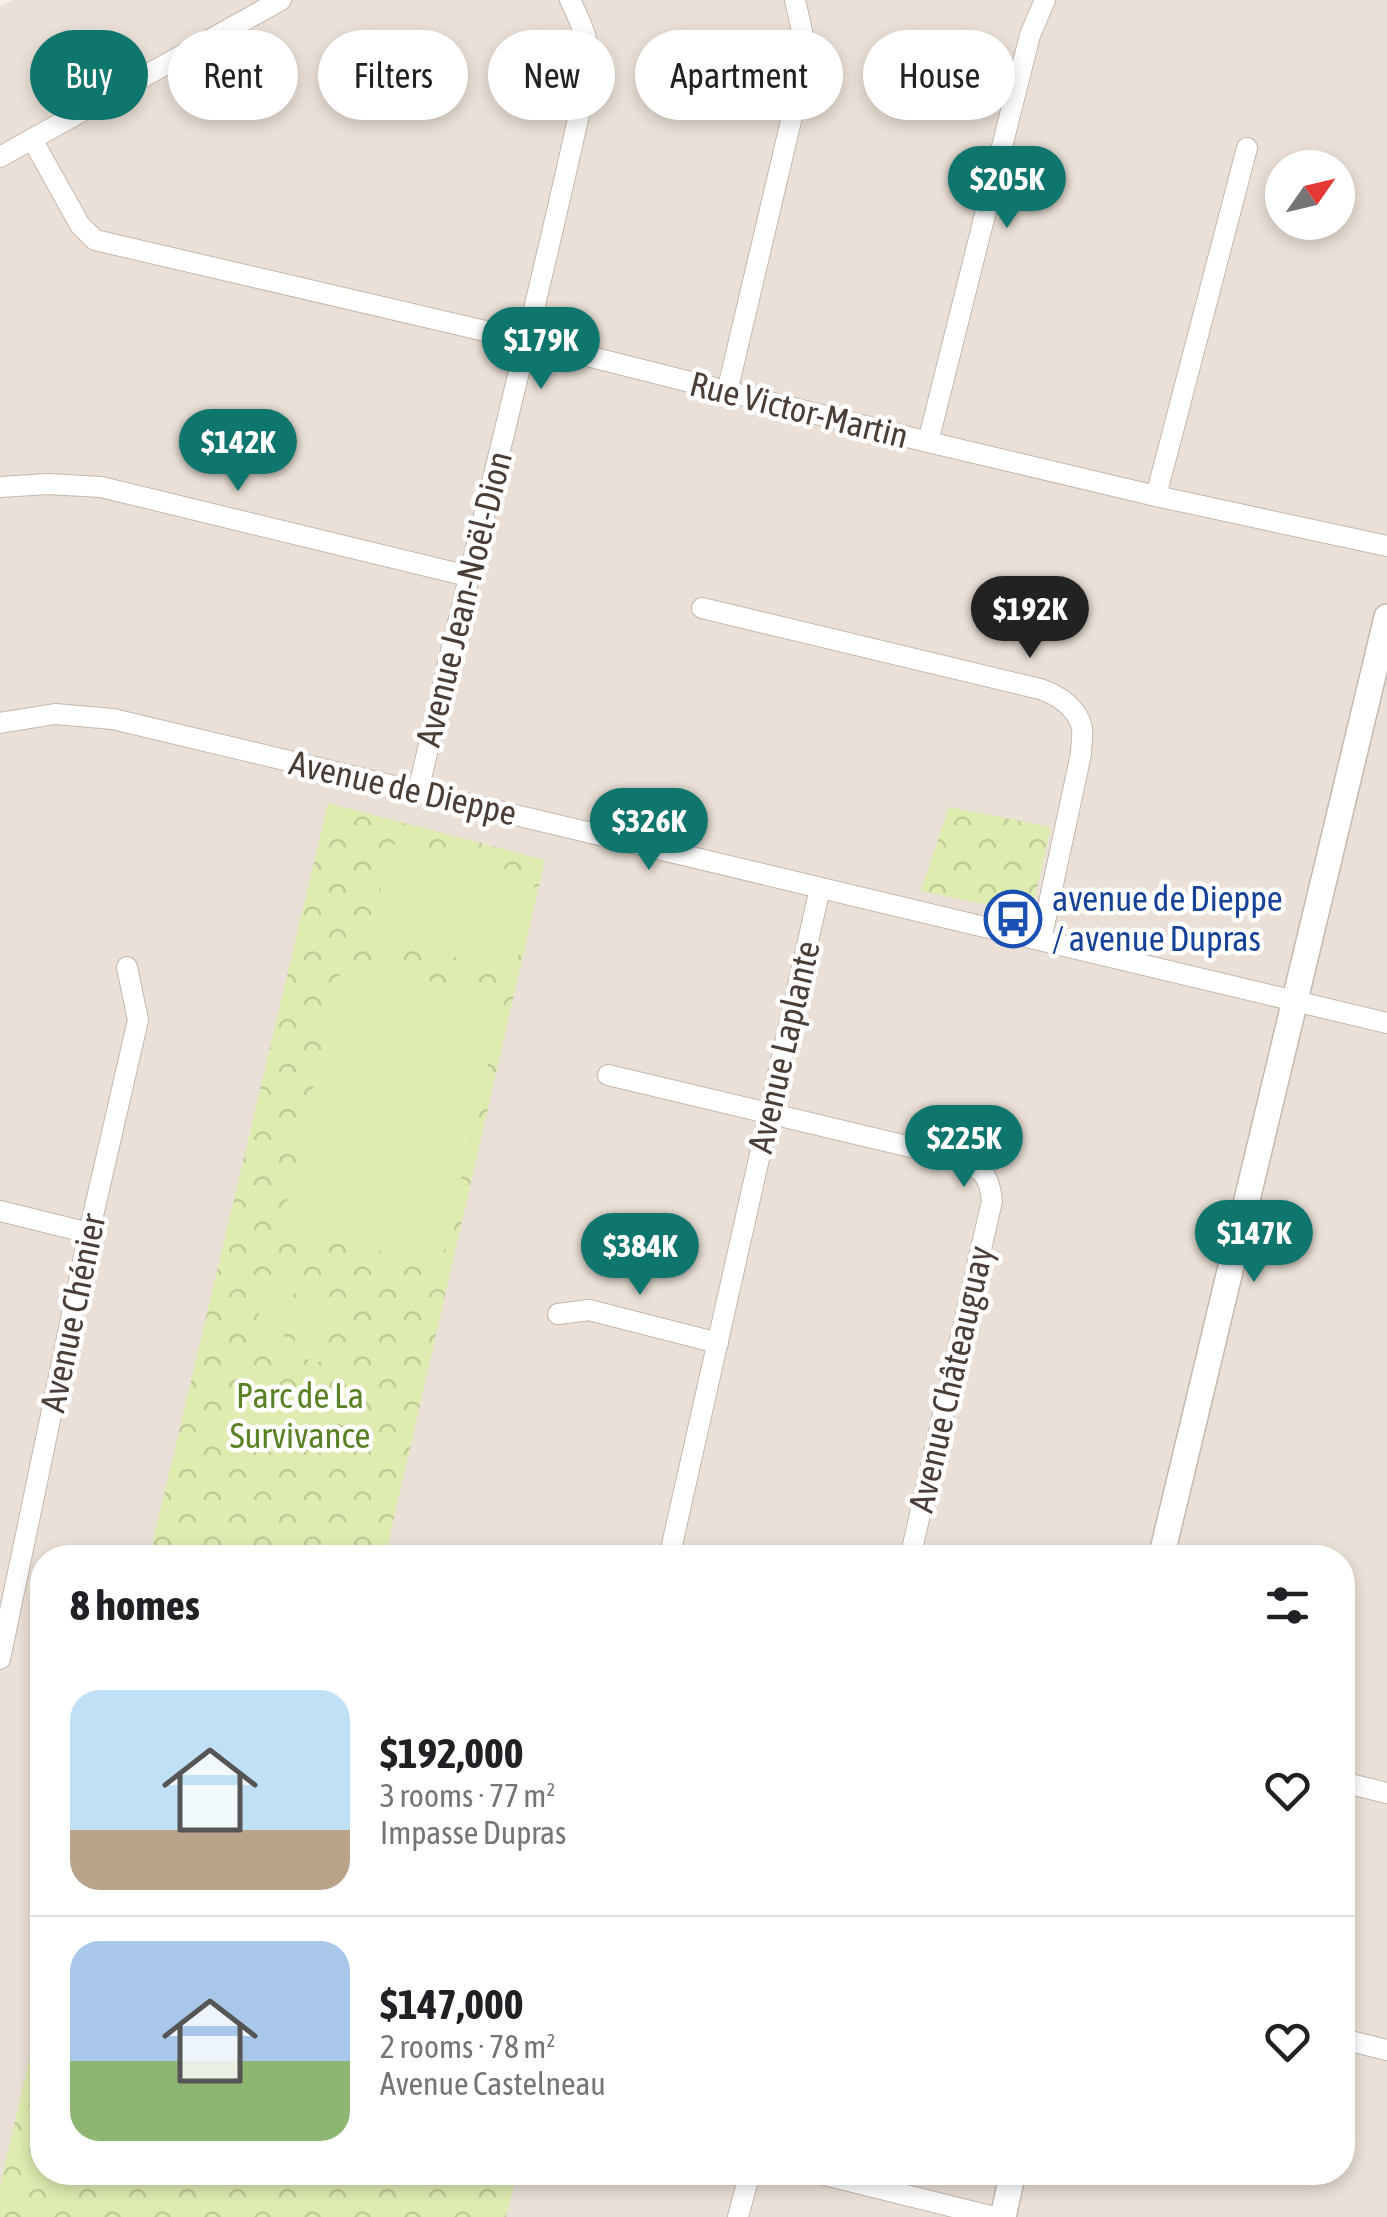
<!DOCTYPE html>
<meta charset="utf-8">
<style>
:root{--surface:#fff;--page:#f6f6f6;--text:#202124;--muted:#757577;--line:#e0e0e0;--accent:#0f766e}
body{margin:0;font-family:"Asap Condensed",sans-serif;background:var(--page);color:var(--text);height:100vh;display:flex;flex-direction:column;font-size:38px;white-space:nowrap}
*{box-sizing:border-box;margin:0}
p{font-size:32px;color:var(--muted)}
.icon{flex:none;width:55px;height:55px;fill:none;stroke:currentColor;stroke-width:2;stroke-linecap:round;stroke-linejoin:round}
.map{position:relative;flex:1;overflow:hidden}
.drawer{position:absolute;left:30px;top:1545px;width:1325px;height:640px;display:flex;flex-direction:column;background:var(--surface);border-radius:40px;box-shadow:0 5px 15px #0003}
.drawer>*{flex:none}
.guide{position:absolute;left:30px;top:30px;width:1328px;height:90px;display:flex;gap:20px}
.needle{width:65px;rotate:56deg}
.buttons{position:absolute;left:1265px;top:150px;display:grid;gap:20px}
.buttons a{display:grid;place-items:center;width:90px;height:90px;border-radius:50%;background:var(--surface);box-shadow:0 5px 15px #0003;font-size:50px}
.price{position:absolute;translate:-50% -85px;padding:0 22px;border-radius:35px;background:var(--accent);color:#fff;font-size:32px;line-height:65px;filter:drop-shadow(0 2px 5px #0008)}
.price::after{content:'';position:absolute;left:50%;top:60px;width:30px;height:22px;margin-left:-15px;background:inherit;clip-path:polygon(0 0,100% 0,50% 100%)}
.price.on{background:#222;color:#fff}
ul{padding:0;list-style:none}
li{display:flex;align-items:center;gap:30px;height:250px;padding:0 40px}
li+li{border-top:2px solid var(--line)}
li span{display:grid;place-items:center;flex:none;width:280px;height:200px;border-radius:30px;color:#555}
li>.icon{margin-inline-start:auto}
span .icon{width:120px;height:120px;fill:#fffc;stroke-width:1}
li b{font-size:42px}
h2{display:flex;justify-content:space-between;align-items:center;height:120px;padding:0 40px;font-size:42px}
.chip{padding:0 35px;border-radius:45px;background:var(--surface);box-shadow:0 5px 15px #0003;font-size:35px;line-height:90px}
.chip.on{background:var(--accent);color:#fff}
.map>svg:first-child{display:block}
.residential{fill:#eae0d7;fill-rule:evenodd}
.park{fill:url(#park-crowns)}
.pitch{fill:#deecb0}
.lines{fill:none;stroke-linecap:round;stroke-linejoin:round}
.minor-casing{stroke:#c5b8ae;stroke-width:22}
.tertiary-casing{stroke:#c5b8ae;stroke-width:28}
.minor{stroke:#fff;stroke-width:20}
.tertiary{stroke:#fff;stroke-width:25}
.labels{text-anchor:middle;stroke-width:9;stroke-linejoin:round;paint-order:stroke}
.street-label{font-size:35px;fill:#4a3e37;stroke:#fff}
.transit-label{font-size:35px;fill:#164399;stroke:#fff;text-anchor:start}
.park-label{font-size:35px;fill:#5b8125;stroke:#fff}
</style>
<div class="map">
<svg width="1387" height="2217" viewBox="0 0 1387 2217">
<defs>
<pattern id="park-crowns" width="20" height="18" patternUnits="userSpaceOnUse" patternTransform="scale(2.5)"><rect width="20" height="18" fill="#deecb0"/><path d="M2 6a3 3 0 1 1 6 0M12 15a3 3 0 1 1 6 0" fill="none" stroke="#c0cb98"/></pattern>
</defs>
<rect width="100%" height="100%" fill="#f6efe9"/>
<path class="residential" d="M13 0H1387V2217H0V7ZM1282 168H1338V222H1282ZM42 1558H1342V2172H42Z"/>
<g class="park">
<path d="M328 803 545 860 385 1557 149 1558Z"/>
<path d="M949 807 1051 827 1031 914 921 891Z"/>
<path d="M42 2006V2172L517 2173 506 2217H0V2185Z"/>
</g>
<g class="pitch">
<path d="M391 844 536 876 515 970 370 938Z"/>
<path d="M343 960 503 999 441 1265 281 1227Z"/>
<path d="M266 1283 295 1289 280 1354 251 1347Z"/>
<path d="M306 1291 335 1298 320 1362 291 1356Z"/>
</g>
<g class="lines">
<g class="minor-casing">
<g id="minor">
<path d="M32 139 80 225 95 240 528 341 928 442 1156 496 1387 546"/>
<path d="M0 157 281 0"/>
<path d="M727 392 807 53 795 0"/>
<path d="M928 442 1030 35 1045 0"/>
<path d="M0 487 48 484 101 487 468 576"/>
<path d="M1156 496 1247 148"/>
<path d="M702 608 1040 689C1058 695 1078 708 1082 728 1083 736 1081 746 1081 754L1041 940"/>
<path d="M0 723 55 714 113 719 1387 1023"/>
<path d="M418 792C472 556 534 323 585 87 593 47 587 36 570 0"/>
<path d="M608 1075 957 1158C982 1169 989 1173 992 1201L910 1558"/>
<path d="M0 1211 89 1233"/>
<path d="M558 1314 589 1310 718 1343"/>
<path d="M669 1558 820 888"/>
<path d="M0 1659 89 1233 138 1020 127 967"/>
<path d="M1342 1782 1387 1793"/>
<path d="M1342 2039 1387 2050"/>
<path d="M813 2172 994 2217"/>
<path d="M738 2217 750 2172"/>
</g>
</g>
<g class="tertiary-casing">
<g id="tertiary">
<path d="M1161 1558 1387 617"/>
<path d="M1003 2217 1013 2172"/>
</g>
</g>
<use href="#minor" class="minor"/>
<use href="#tertiary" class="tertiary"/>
</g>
<defs>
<g id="bus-ring" transform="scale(2.875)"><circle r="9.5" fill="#fff" stroke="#1a4fb4" stroke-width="1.5"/><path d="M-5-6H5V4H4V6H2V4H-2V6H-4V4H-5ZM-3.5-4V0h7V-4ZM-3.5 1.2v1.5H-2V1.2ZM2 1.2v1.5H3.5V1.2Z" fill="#1a4fb4"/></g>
</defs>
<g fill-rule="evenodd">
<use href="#bus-ring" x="1013" y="919"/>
</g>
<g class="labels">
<g class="street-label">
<text transform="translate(799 410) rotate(14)" y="12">Rue Victor-Martin</text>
<text transform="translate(464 599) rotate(-76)" y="12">Avenue Jean-Noël-Dion</text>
<text transform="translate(403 788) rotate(13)" y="12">Avenue de Dieppe</text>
<text transform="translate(784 1047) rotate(-77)" y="12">Avenue Laplante</text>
<text transform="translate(73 1313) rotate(-78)" y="12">Avenue Chénier</text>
<text transform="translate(951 1379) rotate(-77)" y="12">Avenue Châteauguay</text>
</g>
<g class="transit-label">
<text x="1052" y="911">avenue de Dieppe<tspan x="1052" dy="40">/ avenue Dupras</tspan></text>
</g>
<g class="park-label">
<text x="300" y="1408">Parc de La<tspan x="300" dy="40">Survivance</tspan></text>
</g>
</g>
</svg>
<div class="buttons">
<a><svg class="needle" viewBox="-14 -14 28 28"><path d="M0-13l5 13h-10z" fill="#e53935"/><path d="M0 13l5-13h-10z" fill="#757577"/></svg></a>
</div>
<b class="price" style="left:1007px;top:231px">$205K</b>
<b class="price" style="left:541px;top:392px">$179K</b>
<b class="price" style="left:238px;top:494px">$142K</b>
<b class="price on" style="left:1030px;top:661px">$192K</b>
<b class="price" style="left:649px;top:873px">$326K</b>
<b class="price" style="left:964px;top:1190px">$225K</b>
<b class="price" style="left:1254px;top:1285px">$147K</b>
<b class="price" style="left:640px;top:1298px">$384K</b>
<div class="guide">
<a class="chip on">Buy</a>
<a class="chip">Rent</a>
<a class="chip">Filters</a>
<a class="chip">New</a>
<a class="chip">Apartment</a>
<a class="chip">House</a>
</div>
<section class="drawer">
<h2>8 homes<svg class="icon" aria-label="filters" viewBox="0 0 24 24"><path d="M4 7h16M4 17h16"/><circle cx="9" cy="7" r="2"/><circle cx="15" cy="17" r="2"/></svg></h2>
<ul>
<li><span style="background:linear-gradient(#bfe0f5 70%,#b9a48a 0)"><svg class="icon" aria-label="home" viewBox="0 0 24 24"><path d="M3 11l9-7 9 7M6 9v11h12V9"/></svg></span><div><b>$192,000</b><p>3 rooms · 77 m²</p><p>Impasse Dupras</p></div><svg class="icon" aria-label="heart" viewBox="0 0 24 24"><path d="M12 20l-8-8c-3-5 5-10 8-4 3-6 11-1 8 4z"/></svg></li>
<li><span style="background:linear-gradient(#a9c7e8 60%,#8fb573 0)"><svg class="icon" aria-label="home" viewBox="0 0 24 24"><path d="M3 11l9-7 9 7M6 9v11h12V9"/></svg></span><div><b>$147,000</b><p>2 rooms · 78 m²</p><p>Avenue Castelneau</p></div><svg class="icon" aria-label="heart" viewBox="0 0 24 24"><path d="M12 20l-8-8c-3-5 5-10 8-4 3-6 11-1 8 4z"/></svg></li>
</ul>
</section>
</div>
